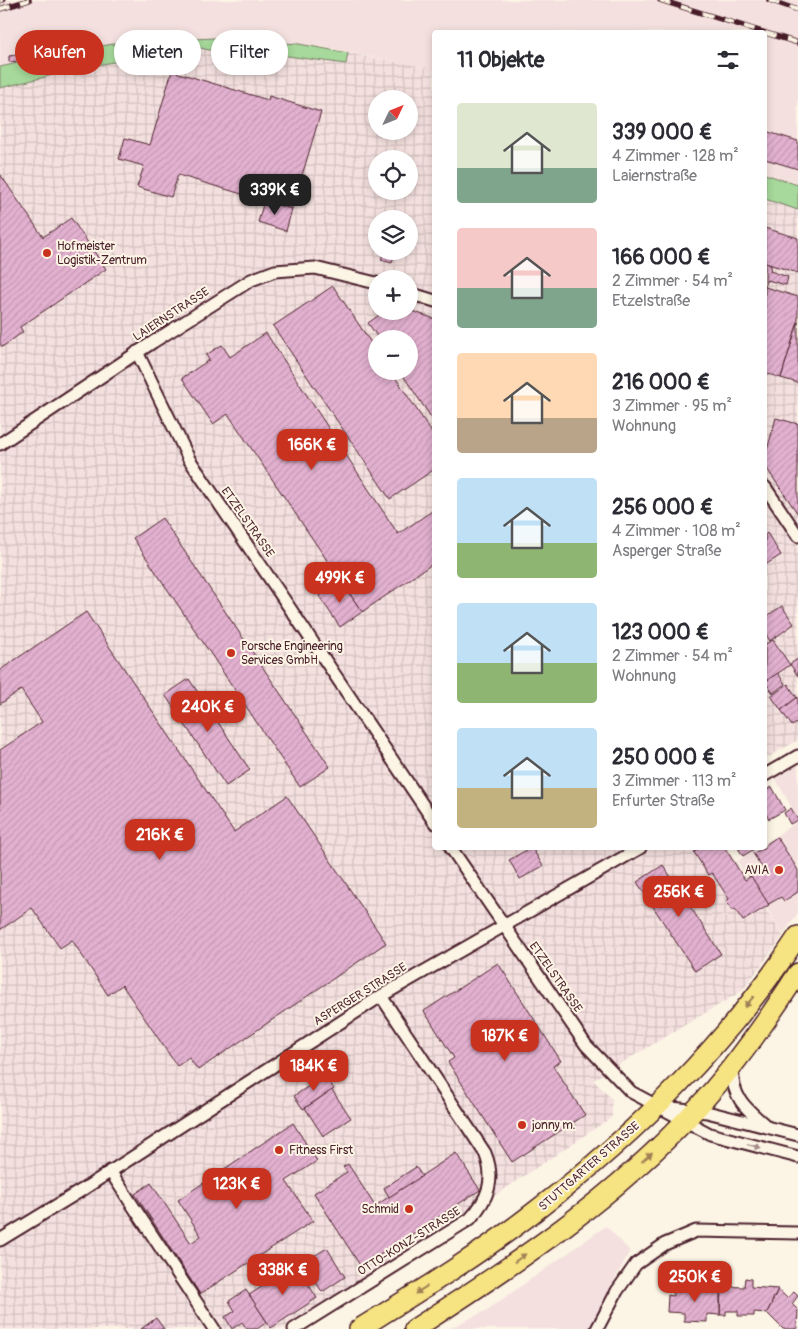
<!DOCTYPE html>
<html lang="de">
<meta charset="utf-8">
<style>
:root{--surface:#fff;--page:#f7f7f7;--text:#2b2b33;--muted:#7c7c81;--accent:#c8321e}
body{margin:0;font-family:Pangolin,sans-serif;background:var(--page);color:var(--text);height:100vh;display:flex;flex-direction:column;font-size:19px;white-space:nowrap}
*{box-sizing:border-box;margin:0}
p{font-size:16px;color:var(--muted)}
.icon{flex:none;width:28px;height:28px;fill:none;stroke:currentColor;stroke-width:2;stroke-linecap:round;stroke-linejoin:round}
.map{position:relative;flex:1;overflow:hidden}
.sheet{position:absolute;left:432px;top:30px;width:335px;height:820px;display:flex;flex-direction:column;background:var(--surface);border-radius:5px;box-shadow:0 2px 8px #0003}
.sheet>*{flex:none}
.top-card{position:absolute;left:15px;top:30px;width:342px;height:45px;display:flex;gap:10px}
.needle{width:32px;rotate:47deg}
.fabs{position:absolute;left:368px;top:90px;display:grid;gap:10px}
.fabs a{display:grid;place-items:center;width:50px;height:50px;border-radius:50%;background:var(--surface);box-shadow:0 2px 8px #0003;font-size:25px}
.price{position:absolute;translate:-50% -42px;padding:0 11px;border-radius:10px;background:var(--accent);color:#fff;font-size:16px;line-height:32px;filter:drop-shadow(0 1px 2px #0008)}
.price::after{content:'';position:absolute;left:50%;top:30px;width:15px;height:11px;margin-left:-8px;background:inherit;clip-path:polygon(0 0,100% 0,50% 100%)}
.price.selected{background:#222;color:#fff}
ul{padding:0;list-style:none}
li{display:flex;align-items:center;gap:15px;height:125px;padding:0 25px}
li span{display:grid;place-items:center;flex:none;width:140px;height:100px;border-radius:5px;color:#555}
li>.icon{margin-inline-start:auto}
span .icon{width:60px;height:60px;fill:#fffc;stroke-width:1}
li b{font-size:21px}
h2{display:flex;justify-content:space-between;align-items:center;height:60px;padding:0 25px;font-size:21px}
.chip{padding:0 18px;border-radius:22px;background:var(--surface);box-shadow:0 2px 8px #0003;font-size:18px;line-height:45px}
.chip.selected{background:var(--accent);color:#fff}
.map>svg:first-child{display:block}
.built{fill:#f4e1df}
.industrial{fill:url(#industrial-grid);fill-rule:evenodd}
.grass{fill:#a6d99b;stroke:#787c63}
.building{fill:url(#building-hatch);stroke:#4a1f2b}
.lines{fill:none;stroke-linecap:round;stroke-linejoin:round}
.minor-casing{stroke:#4a1f2b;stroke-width:15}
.primary-casing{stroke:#4a1f2b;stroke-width:22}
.minor{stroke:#fcf5e5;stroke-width:11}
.primary{stroke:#f6e381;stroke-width:19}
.rail-casing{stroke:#4a1f2b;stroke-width:5.5}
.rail{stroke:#fcf5e5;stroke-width:4;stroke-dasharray:11;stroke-linecap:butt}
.oneway{fill:#a08156}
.oneway2{fill:#a38a88}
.poi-dot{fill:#c8321e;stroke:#fcf5e5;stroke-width:2}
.labels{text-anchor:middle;stroke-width:4;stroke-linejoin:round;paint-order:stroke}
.poi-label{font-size:12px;fill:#4a1f2b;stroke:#fcf5e5;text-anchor:start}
.street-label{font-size:12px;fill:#4a1f2b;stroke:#fcf5e5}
</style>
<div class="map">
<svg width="798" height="1329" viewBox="0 0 798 1329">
<defs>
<pattern id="industrial-grid" width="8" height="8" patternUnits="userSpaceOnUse" patternTransform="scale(1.25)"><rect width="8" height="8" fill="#f4e1df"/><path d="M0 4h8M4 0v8" fill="none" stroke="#d3c1c0"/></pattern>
<pattern id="building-hatch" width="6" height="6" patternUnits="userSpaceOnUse" patternTransform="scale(1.25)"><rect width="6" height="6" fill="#e3b1d0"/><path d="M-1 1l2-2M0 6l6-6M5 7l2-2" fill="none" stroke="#c498b3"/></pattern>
</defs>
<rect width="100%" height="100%" fill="#fcf5e5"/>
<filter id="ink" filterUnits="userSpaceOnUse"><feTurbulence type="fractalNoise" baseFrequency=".02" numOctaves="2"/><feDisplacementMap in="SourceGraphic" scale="10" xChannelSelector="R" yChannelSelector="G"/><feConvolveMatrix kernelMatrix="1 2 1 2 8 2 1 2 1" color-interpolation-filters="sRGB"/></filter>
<g filter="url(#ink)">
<g class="built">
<path d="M0 0H798V184L765 174V32H435V70L322 47 273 41 215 38 125 42 77 50 0 67Z"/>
<path d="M798 765V819L775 778Z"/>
<path d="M798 821V913L783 935 737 861 758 848H765V843Z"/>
<path d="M606 1226 630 1251 589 1329H448L487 1310Z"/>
</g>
<g class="industrial">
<path d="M196 47 209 50 280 55 346 64 348 53 434 69 435 848H727L783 936 742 991 593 1080 612 1099V1117L466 1215 282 1329H0V88L86 67ZM376 99H409V131H376ZM376 159H409V191H376ZM376 219H409V251H376ZM376 279H409V311H376ZM376 339H409V371H376Z"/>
<path d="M765 199 798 210V740L765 759Z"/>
</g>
<g class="grass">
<path d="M215 38 299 44 348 53 346 64 280 55 209 50 196 47 86 67 0 88V67L77 50 125 42Z"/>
<path d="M765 174 798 185V210L765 199Z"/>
</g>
<g class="building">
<path d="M21 54 22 61 9 62V56Z"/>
<path d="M172 71 268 100 269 96 321 112 292 209 178 175 171 197 137 187 144 166 119 159 125 138 150 145Z"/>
<path d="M765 131 798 141V169L765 159Z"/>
<path d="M0 174 43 237 71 218 106 269 20 327 23 332 2 347 0 344Z"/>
<path d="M264 201 292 209 286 231 258 222Z"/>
<path d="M765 228 798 238V273L765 263Z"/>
<path d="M384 251H395L392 263 381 260Z"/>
<path d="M765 263 771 265 770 271 788 277 786 285 767 280 765 287Z"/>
<path d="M333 286 376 350V371H391L435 437V469L390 499 273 326Z"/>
<path d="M765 287 798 297V322L781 378 765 373Z"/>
<path d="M409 310 435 319V423L400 371H409V339H379L368 323 385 311Z"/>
<path d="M798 322V383L781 378Z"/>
<path d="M266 333 398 534 435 509V562L362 612 228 414 213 424 182 378 209 360 206 355 222 345 230 357Z"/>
<path d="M776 418 798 424V514L765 466V457Z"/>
<path d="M162 518 330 767 300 787 133 538Z"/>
<path d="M767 533 781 555 765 565V535Z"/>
<path d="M341 581 362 612 340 627 319 596Z"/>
<path d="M782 606 794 624 770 641 765 633V617Z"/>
<path d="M86 612 234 832 287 796 386 943 198 1070 189 1058 177 1066 122 985 108 995 72 940 60 948 32 908 0 930V750L42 722 21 690 0 704V670Z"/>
<path d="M773 640 790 665 765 682V644Z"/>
<path d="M798 659V676L790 664Z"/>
<path d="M778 673 785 684 773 693 765 682Z"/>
<path d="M189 679 250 770 226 786 165 695Z"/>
<path d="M788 684 797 698 781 710 771 696Z"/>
<path d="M798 697V722L792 726 781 710Z"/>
<path d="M772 787 785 810 769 819 765 813V791Z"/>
<path d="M791 808 798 820 790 824 784 813Z"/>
<path d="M777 837 798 870V892L784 901 781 897 767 905 749 876 762 868 753 853 765 848V845Z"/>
<path d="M530 848H532L543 866 520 879 509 860Z"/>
<path d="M701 848H725L745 880 751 876 769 905 743 921 735 909 733 911 726 901 729 899 712 873 708 875 694 852Z"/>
<path d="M738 848H756L743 856Z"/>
<path d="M663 865 721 954 695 971 637 882Z"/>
<path d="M498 963 561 1061 553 1066 585 1115 512 1162 448 1062 454 1058 424 1011Z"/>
<path d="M325 1075 334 1089 303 1109 294 1096Z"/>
<path d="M332 1090 351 1118 323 1136 305 1108Z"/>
<path d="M293 1123 317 1161 286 1181 313 1221 200 1294 135 1194 151 1183 191 1243 201 1236 178 1200Z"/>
<path d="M456 1153 480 1190 361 1267 314 1193 347 1172 343 1167 348 1164 375 1206Z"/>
<path d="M416 1167 422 1176 389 1197 384 1188Z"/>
<path d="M327 1248 345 1277 322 1292 304 1262Z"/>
<path d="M296 1265 317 1298 271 1328 249 1295Z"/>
<path d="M745 1278 751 1279V1287L778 1289 767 1313 754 1312V1316H738V1311H726V1315H720L721 1286 744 1287Z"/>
<path d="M696 1280 703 1281V1289L720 1290V1315L707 1314V1322L684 1321V1313L667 1312 668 1295 673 1296V1286H680V1288L696 1289Z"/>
<path d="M778 1289 787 1298 794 1292 798 1296 792 1304 798 1310 797 1329H783L767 1313Z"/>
<path d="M246 1290 267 1322 257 1329H247L242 1322 232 1329 225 1317 235 1311 229 1301Z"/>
<path d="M156 1318 164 1329H141Z"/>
</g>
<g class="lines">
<g class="minor-casing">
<g id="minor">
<path d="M409 293 435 301"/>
<path d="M137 352 189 459 435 823"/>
<path d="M0 444 153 342 251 280 275 271 315 268 376 283"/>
<path d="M765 487 798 536"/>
<path d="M765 775 798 756"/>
<path d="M451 848 586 1045 631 1092 710 1134 798 1157"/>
<path d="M733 1067C730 1095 745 1108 765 1125"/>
<path d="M663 1107 707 1112 798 1135"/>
<path d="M110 1171 214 1329"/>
<path d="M0 1240 82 1190 381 996 640 848"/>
<path d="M294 1329 470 1219C488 1199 496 1180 485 1153L381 996"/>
<path d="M597 1329 617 1291 636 1264 665 1244 696 1231 798 1233"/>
</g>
</g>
<g class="primary-casing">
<g id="primary">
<path d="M359 1329C420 1291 482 1253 538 1209 636 1134 730 1040 798 936"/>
<path d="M414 1329C513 1266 616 1197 696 1109 735 1067 767 1021 798 973"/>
</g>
</g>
<use href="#minor" class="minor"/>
<use href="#primary" class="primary"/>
<g class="rail-casing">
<g id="rail">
<path d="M660 0 798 43"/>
<path d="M769 0 798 10"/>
<path d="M0 1 3 0"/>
<path d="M0 9 29 0"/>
</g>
</g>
<use href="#rail" class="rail"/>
</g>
<defs><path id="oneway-solid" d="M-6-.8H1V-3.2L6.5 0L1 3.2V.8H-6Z" transform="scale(1.25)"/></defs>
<g class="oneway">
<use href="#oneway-solid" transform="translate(749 1002) rotate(130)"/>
<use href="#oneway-solid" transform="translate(647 1157) rotate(-42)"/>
<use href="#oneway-solid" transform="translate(520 1258) rotate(-36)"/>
<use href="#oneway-solid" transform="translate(421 1290) rotate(147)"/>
</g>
<use class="oneway2" href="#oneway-solid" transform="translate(754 1146) rotate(15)"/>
</g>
<g class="poi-dot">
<circle cx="47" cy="253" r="5"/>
<circle cx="231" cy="653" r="5"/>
<circle cx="779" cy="870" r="5"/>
<circle cx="522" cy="1125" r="5"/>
<circle cx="279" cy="1150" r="5"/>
<circle cx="409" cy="1209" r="5"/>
</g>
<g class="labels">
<g class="poi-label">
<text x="57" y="250">Hofmeister<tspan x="57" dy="14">Logistik-Zentrum</tspan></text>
<text x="241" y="650">Porsche Engineering<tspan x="241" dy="14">Services GmbH</tspan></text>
<text x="769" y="874" text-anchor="end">AVIA</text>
<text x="532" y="1129">jonny m.</text>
<text x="289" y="1154">Fitness First</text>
<text x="399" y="1213" text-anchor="end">Schmid</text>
</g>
<g class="street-label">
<text transform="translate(171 314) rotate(-33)" y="4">LAIERNSTRASSE</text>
<text transform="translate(248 522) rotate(55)" y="4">ETZELSTRASSE</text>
<text transform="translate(556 977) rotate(55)" y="4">ETZELSTRASSE</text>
<text transform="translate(360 994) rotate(-32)" y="4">ASPERGER STRASSE</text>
<text transform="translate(589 1166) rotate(-41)" y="4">STUTTGARTER STRASSE</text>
<text transform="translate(409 1241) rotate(-32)" y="4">OTTO-KONZ-STRASSE</text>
</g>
</g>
</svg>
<div class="fabs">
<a><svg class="needle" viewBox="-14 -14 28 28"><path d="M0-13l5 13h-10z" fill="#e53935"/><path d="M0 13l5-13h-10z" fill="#7c7c81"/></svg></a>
<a><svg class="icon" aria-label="locate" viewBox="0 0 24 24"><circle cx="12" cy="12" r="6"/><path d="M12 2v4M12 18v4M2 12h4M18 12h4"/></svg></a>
<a><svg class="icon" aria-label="layers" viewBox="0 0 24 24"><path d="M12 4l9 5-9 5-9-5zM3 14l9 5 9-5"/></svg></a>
<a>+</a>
<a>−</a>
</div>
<b class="price selected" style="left:275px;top:216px">339K €</b>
<b class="price" style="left:312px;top:471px">166K €</b>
<b class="price" style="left:340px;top:604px">499K €</b>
<b class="price" style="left:208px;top:733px">240K €</b>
<b class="price" style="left:160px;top:861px">216K €</b>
<b class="price" style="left:679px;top:918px">256K €</b>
<b class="price" style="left:505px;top:1062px">187K €</b>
<b class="price" style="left:314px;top:1092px">184K €</b>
<b class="price" style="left:237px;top:1210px">123K €</b>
<b class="price" style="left:283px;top:1296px">338K €</b>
<b class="price" style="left:695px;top:1303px">250K €</b>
<div class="top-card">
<a class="chip selected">Kaufen</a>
<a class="chip">Mieten</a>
<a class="chip">Filter</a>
</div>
<section class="sheet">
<h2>11 Objekte<svg class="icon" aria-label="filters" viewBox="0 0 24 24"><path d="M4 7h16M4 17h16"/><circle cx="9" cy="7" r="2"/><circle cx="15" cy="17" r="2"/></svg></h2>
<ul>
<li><span style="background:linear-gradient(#dfe7d0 65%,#7fa58c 0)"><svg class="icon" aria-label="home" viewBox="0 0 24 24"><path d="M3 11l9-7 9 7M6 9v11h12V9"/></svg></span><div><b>339 000 €</b><p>4 Zimmer · 128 m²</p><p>Laiernstraße</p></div></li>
<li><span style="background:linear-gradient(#f6c9c9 60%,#7fa58c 0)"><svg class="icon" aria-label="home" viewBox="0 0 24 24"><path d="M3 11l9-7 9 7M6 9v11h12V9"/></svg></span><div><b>166 000 €</b><p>2 Zimmer · 54 m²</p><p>Etzelstraße</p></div></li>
<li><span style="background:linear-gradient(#ffd9b3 65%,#b9a48a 0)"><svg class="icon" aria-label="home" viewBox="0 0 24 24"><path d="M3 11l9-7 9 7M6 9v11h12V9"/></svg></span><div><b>216 000 €</b><p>3 Zimmer · 95 m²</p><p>Wohnung</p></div></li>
<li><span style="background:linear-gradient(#bfe0f5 65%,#8fb573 0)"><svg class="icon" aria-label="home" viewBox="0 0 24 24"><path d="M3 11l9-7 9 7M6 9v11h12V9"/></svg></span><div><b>256 000 €</b><p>4 Zimmer · 108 m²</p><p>Asperger Straße</p></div></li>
<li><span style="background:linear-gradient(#bfe0f5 60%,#8fb573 0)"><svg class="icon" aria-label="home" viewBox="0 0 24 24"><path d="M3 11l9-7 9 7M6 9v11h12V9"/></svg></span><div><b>123 000 €</b><p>2 Zimmer · 54 m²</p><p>Wohnung</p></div></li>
<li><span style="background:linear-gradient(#bfe0f5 60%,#c2b280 0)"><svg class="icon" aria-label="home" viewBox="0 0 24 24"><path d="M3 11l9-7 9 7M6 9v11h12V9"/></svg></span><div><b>250 000 €</b><p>3 Zimmer · 113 m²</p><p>Erfurter Straße</p></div></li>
</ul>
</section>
</div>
